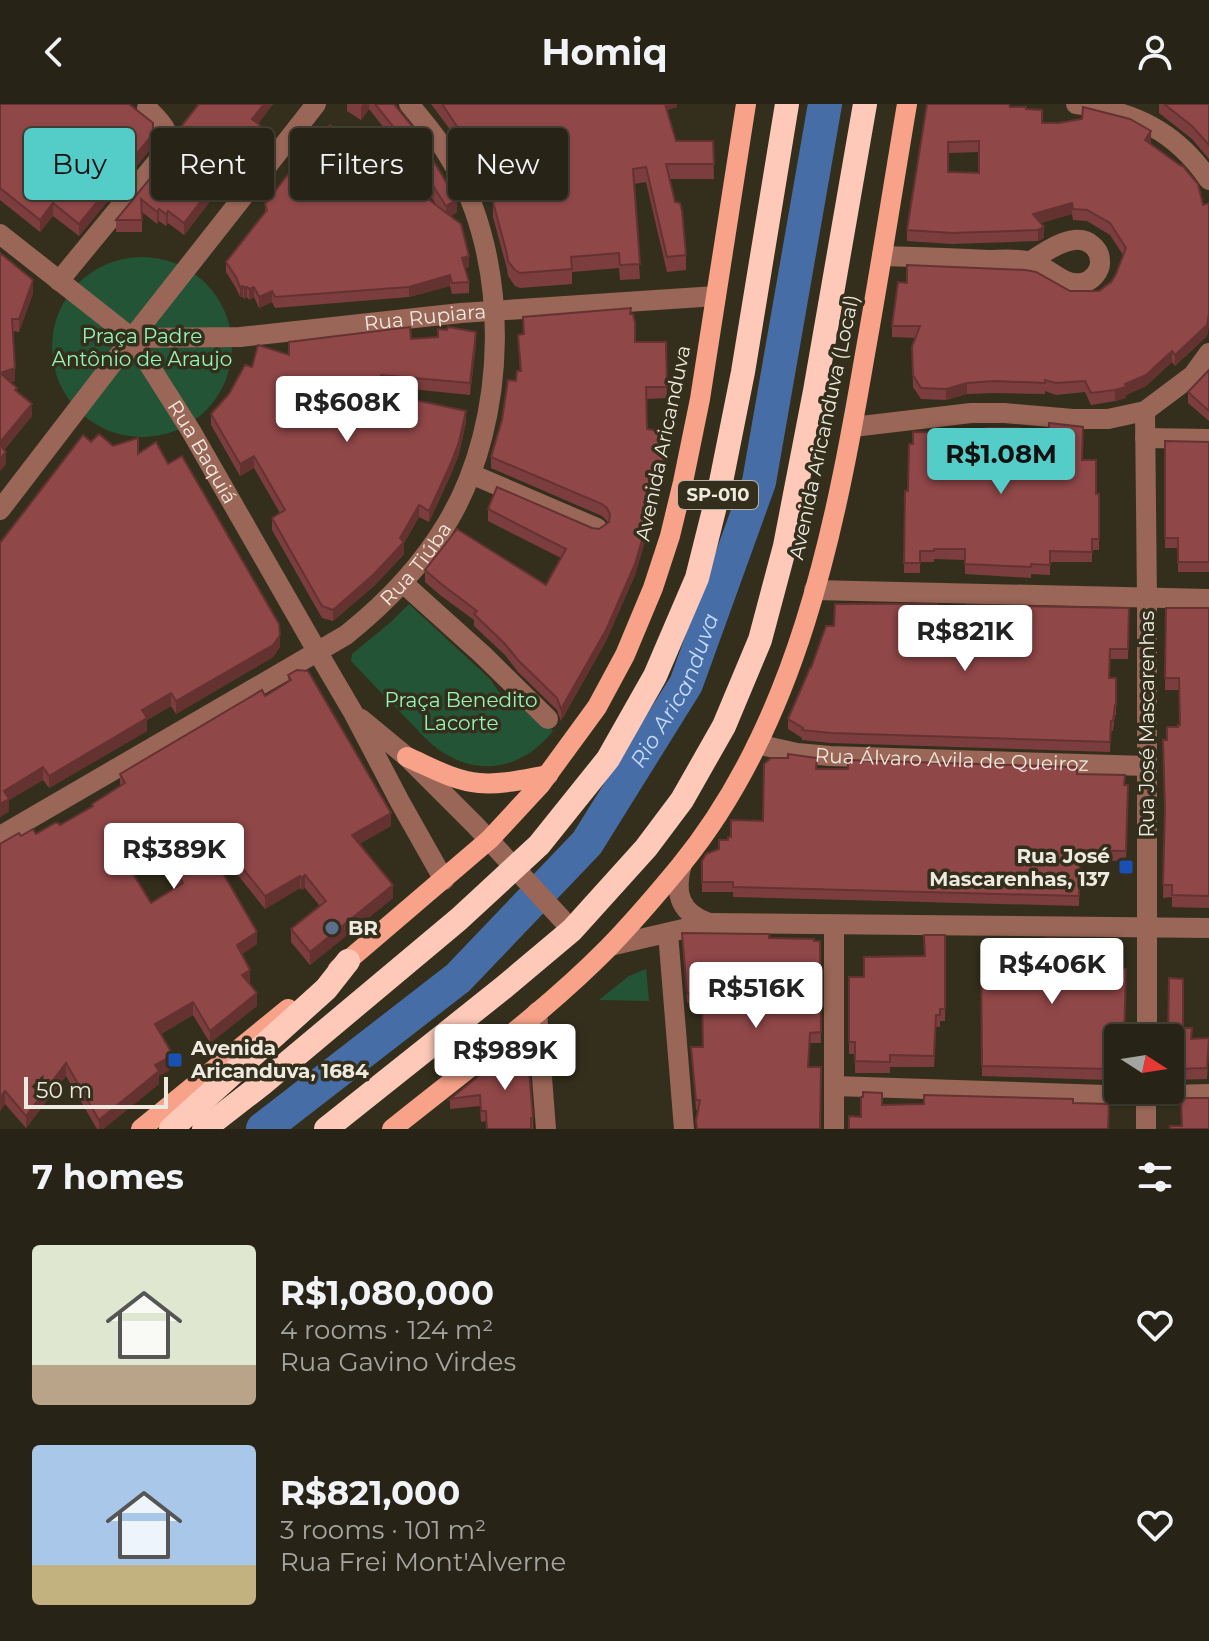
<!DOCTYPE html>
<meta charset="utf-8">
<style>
:root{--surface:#272316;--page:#2f2b1f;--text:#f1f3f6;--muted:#a4a4a1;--line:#434035;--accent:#54cdc8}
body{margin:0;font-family:Montserrat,sans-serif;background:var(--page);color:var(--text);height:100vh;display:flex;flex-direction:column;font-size:30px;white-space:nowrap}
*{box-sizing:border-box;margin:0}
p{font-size:26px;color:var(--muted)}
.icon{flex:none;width:44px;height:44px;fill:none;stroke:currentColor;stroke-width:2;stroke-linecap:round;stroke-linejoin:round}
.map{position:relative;height:1025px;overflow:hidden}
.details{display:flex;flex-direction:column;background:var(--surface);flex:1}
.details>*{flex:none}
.guide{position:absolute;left:24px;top:24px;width:800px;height:72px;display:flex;gap:16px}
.needle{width:52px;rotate:102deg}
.fabs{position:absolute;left:1104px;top:920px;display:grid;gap:16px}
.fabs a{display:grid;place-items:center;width:80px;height:80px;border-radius:8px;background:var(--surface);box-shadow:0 2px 6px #0004,0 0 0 2px var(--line);font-size:40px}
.scale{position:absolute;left:24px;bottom:20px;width:144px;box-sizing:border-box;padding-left:8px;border:4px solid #edeadf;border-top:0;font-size:22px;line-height:28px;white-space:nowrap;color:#edeadf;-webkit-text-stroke:6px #342f1d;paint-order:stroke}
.price{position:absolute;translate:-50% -68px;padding:0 18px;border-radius:8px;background:#fff;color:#222;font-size:26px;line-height:52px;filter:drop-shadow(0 2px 4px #0008)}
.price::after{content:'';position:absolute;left:50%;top:48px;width:24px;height:18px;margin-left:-12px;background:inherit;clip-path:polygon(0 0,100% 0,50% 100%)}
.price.selected{background:var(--accent);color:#111}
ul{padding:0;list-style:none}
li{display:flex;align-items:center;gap:24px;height:200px;padding:0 32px}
li span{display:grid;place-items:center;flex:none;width:224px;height:160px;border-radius:8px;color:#555}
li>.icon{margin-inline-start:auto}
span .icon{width:96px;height:96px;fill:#fffc;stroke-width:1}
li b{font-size:34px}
h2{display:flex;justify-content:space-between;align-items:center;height:96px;padding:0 32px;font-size:34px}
.pill{padding:0 28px;border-radius:8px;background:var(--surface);box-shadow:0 2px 6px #0004,0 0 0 2px var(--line);font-size:28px;line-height:72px}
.pill.selected{background:var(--accent);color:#111}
header{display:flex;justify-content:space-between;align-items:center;height:104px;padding:0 32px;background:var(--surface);font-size:36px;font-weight:700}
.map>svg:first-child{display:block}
.green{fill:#225435}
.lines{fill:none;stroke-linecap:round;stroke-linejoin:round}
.river{stroke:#476da6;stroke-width:34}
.minor{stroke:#9a6657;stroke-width:20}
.major{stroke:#f8a389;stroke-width:20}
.highway{stroke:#fec9b9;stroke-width:24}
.wall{fill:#7c3d3e;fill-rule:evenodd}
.shaded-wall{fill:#653232}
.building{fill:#904748;stroke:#653232;stroke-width:2;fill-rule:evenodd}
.transit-dot{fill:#1a4fb4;stroke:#342f1d;stroke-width:3}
.service-dot{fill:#5c6f8a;stroke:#342f1d;stroke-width:3}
.labels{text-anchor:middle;stroke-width:7;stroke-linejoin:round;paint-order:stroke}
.shield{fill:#342f1d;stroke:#b6b2a5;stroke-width:2}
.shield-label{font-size:18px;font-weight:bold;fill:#edeadf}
.street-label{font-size:20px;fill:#edeadf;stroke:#342f1d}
.park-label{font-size:20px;fill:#94f5b4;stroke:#342f1d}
.poi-label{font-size:20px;font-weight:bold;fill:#edeadf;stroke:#342f1d;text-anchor:start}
.water-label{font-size:22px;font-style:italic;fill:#c4dafb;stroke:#342f1d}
</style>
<header><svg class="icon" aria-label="back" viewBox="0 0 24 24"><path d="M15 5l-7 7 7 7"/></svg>Homiq<svg class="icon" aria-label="person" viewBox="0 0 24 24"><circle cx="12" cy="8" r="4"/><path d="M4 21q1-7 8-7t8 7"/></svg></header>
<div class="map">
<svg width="1209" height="1025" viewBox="0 0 1209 1025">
<rect width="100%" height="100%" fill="#342f1d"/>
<g class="green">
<circle cx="142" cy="243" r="90"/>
<path d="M409 500 490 575 506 598 520 597 550 623 553 627C525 662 484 674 444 649 429 640 419 627 407 615 388 596 370 577 351 557L352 550 392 517Z"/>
<path d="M646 865 649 897 599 896 629 872Z"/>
</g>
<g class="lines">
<path class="river" id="s1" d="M263 1025 458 874 587 739 686 580 759 378 825 0"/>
<g class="minor">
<path d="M1076 0C1133 7 1176 27 1209 76"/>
<path id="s2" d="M0 130 132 234 191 327 317 547 354 610 400 698 444 776"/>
<path d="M882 152C918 153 953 154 988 156 1001 156 1019 154 1031 158 1049 163 1062 182 1082 179 1092 177 1101 167 1100 157 1100 151 1097 145 1092 141 1076 126 1046 147 1031 157"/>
<path d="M59 177 165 48C172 26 162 19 147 4"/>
<path id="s3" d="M132 234 240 233 461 209 716 192"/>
<path d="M1145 307 1147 495V934"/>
<path d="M853 323 971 309H1004L1073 315H1108L1145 307 1193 271 1209 249"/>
<path d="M1145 334 1209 335"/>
<path d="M471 370 597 424"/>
<path d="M0 406 132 234 316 0"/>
<path d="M403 479 483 551 548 615"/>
<path d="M814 486 1209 495"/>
<path d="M361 615 407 653 476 722 572 826"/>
<path id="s4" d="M757 640 797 649 830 652 1146 662"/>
<path id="s5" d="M0 732 346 531C386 499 421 463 447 419 509 317 512 155 449 53 438 34 423 17 409 0"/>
<path d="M682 760C674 788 679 809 709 819"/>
<path d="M668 829 684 1025"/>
<path d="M610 842 709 819 1209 824"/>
<path d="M537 908 546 1025"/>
<path d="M834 982 1135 992 1209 990"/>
<path d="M834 1025V821"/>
<path d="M1146 1025V986"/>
</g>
<g class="major">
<path d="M407 653C430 663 454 677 479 679 502 681 525 675 548 671"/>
<path d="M338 865 490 735 540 681 597 603 625 551 653 484 670 432 683 378 700 295 746 0"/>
<path d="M141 1025 288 905"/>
<path d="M392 1025C465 966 543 910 609 843 634 817 658 789 681 761 797 619 835 426 865 250 880 167 893 83 907 0"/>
</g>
<g class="highway">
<path d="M171 1025 326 885 348 857"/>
<path d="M204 1025 262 980 459 815 539 741 608 655 655 572 697 474 721 378 743 268 787 0"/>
<path d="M326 1025 503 884 572 826 646 744 682 696 724 622 760 536 785 442 815 287 865 0"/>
</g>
</g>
<g class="wall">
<path d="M0 0 134 2 133 3 153 42 79 132 53 112 40 128 0 96Z"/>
<path d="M196 0H273L258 20 260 33 184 131 168 119 166 122 159 117 157 120 142 108V128H116V116L175 44 198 1Z"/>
<path d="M347 0H394L457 108 451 112 469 163 465 164 469 178V189L452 190 450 182 409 193 275 204 272 198 259 204 254 193 249 196 247 193 244 195 243 193H240L236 184 226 168V158L265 109V100L303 71 325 46 321 43V32L437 102 404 49 369 5 361 16 347 7Z"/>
<path d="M431 0H677V3L667 6 676 37H713L714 75H670L686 151V166L667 168 646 78 634 80 640 175 620 176 619 164 572 168V180L520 184 515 182 508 172 507 165 493 113V98L499 96 492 76 481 80 468 54 449 24Z"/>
<path d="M927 0 1010 3 1026 5 1042 19 1151 38 1150 39 1203 101 1209 99V221L1207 232 1175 262 1172 258 1146 282 1126 291V294L1115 297 1091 301 1085 288 1056 291 1045 287V290L994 289 967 290 946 296 921 295 913 283 912 243 916 234 892 233V222L1070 187H1099L1111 178 1116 170 1123 151 1110 131 1087 117 1073 116 1072 110 1041 119 1044 134 1038 137 952 140 907 137V126ZM979 48V69L948 68V49Z"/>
<path d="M1159 0H1209V55L1192 35 1159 9Z"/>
<path d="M0 149 33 189 19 228 13 227 15 277 11 278 32 312 4 346 6 360 0 367Z"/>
<path d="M630 210 635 238H666L667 294 647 295V325L667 329 666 355 662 373 658 372 650 393 654 407 635 471 606 537 561 617 557 606 518 568 505 551 474 522V516L440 491 425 478V466L546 481 561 454 488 417V405L592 424 599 425 608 418 602 412 491 364V353L520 267 518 231Z"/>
<path d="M411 235 476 240 470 291 381 282 380 288 466 318 459 350 451 370 429 418 419 413 404 439V450L374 482 333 517 322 514 272 426V414L280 409 254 364 240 372 211 321V310L229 290 252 263 289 250Z"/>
<path d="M1209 266V317L1188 299V288Z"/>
<path d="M1020 327 1082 356 1096 390H1099V446H1092V458H1050V471L1031 470V474L965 470V456L934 455V458H920V469H904L905 387H908L986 330Z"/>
<path d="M1165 337 1209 338V468H1178V444H1165Z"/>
<path d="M91 338 113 342 168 360 280 543 273 553 176 610 171 602 147 616V627L49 684 43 676 9 696V707L0 713Z"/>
<path d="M1129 504 1128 555H1110V574H1116V611H1115L1113 627H1111L1110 648 831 639 802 636V634L788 625V615L811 564 834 522 937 511H967Z"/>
<path d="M1166 504H1209V804L1172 803V793L1163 794 1167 636 1180 621 1179 586H1165Z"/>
<path d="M288 571 391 722 359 740 393 794 310 861 291 838V825L320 802 305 784 301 786 300 784 265 805 221 750 214 754 257 840 241 850 249 879 257 902 210 939 193 911 161 930 173 964 159 972V980L103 1025H97L66 972 26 1024 5 1000 0 1007V740L21 732 36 730 60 721 92 703V700L120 683V670L265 592 288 578ZM159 751 178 783 151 799 132 767Z"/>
<path d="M817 665 1077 670 1128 681 1126 757 1080 756 1079 802 733 793V788H702V757L719 745 731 733 763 717Z"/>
<path d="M682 829 820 837 821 939H810L808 963 820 1025H696L699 1006H696L691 943H703L702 900 687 899Z"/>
<path d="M945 831V917H940V923H936L934 963H890V969H855V950H849V873H864L924 852Z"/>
<path d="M1071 839 1114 864 1118 934V970H1109L1108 976 982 972 981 842 1046 843Z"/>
<path d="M1183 924 1192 935 1209 945 1207 975 1172 976 1170 973V934Z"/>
<path d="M520 939 533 1014V1025H487L486 1017 481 1018 480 1002 450 1005V995Z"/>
</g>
<g class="shaded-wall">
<path d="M264 0H273L252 27V15Z"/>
<path d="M363 0H369V5L361 16V3Z"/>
<path d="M662 0H677V3L662 7Z"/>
<path d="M153 19V42L79 132V120Z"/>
<path d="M260 21V33L184 131V119Z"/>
<path d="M1151 27V38L1145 47V36Z"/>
<path d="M492 61V76L481 80V65Z"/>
<path d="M457 96V108L446 115V102Z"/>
<path d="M53 99V112L40 128V116Z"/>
<path d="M1072 99V110L1033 121V110Z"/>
<path d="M159 105V117L157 120V108Z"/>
<path d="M168 107V119L166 122V110Z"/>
<path d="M1044 123V134L1038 137V126Z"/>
<path d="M469 152V163L462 165V154Z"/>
<path d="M450 171V182L409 193V183Z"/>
<path d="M33 176V189L19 228V215Z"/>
<path d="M243 182V193H240V183Z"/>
<path d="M247 183V193L244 195V184Z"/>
<path d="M254 183V193L249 196V185Z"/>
<path d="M272 187V198L259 204V193Z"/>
<path d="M1209 210V221L1207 232 1175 262V251Z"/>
<path d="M476 228V240L470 291V279Z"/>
<path d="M1172 247V258L1146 282 1126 291V294L1115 297V286L1125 280Z"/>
<path d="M15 264V277L0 282V269Z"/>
<path d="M967 279V290L946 296V285Z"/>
<path d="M32 300V312L0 350V338Z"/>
<path d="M466 307V318L459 350 451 370 429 418V407Z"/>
<path d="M667 329 666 355 662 373 663 343Z"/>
<path d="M6 348V360L0 367V355Z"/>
<path d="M254 352V364L240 372V360Z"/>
<path d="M658 360V372L646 404V392Z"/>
<path d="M654 395V407L635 471 606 537 561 617V605Z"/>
<path d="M419 401V413L404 439V450L374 482 333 517V506L400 434Z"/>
<path d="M280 531V543L273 553 176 610V597Z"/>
<path d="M171 589V602L147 616V627L49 684V672L142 606Z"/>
<path d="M43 663V676L9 696V707L0 713V700L4 687Z"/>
<path d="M391 709V722L352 744V731Z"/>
<path d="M221 737V750L209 758V745Z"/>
<path d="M159 738V751L126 770V758Z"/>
<path d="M305 771V784L301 786V774Z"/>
<path d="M300 772V784L265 805V792Z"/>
<path d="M393 781V794L310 861V848Z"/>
<path d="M257 828V840L237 854V841Z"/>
<path d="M250 866V879L242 884V871Z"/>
<path d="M257 889V902L210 939V927Z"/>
<path d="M193 898V911L155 933V920Z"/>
<path d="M173 951V964L159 972V980L103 1025H99V1016L155 961Z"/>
<path d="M66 959V972L26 1024V1012Z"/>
<path d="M5 987V1000L0 1007V994Z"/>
</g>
<g class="building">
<path d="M0 0H129L153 19V30L79 120 53 99 40 116 0 84Z"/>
<path d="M199 0H264L252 15 260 21 184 119 168 107 166 110 159 105 157 108 141 95 142 116H116L175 44 180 24Z"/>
<path d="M375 0H394L413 23 457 96 446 102 404 36Z"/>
<path d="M442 0H665L676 37H713L714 60H666L675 98 680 99 682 107 686 151 667 153 646 63 633 65 640 160 620 161 619 149 571 153 572 165 520 169 515 166 508 157 507 150 493 98 504 94 492 61 481 65 468 39Z"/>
<path d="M927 0H1009L1010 3H1026V5L1042 6V19H1059L1082 15 1083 3 1130 15 1151 27 1145 36 1181 62 1182 61 1198 80 1203 101 1209 99V210L1207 221 1175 251 1172 247 1146 271 1125 280 1126 283 1115 286 1091 289 1085 277 1056 279 1045 276V279L994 277 967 279 946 285 921 284 913 271 912 243 920 222H892L898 178 907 179V161L1025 166 1036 168 1070 187H1099L1111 178 1116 170 1126 144 1110 119 1087 106 1073 105 1072 99 1033 110 1044 123 1038 126 952 129 907 126ZM979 37V69L948 68V38Z"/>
<path d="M1164 0H1209V41L1192 22Z"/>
<path d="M330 21 461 120 469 152 462 154 469 178 452 179 450 171 409 183 275 193 272 187 259 193 254 183 249 185 247 183 244 184 243 182 240 183 236 173 226 158 267 106 265 100 294 63 303 71 331 40 321 32Z"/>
<path d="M0 149 33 176 19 215H12L15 264 0 269 17 284 15 286 32 300 0 338Z"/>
<path d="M631 204 630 210H633L635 219V238H666L667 283H646L647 325 667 329 663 343H666L662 361 658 360 646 392 654 395 635 460 606 526 561 605 557 594 518 556 505 540 474 510 477 507 440 479 425 466 457 425 546 481 566 445 488 405 497 383 592 424 599 425 609 418 610 410 607 404 602 400 491 353 502 316 508 276 516 277 517 267H521L518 231 524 230 523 213Z"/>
<path d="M410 223 411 235 438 233V225L447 226 448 223 476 228 470 279 381 271 378 288 466 307 459 338 451 359 429 407 419 401 400 434 404 438 374 470 333 506 322 502 272 414 285 406 254 352 240 360 211 310 229 290 245 261 252 263 258 241 289 251V238Z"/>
<path d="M1209 266V307L1188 288Z"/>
<path d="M1049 319 1083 323 1082 356H1096V390H1099V435H1092V448L1050 447V461L1031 460V463L965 460V445H934V447H920V459H904L905 387H908L909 340H913V328L986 330V324H1020V327H1049Z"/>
<path d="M99 330 113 342 138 334V350L156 338 168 360 182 352 279 520 280 531 273 541 176 597 171 589 142 606 147 614 49 672 43 663 4 687 9 695 0 700V439L83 331 91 338Z"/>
<path d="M1165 337 1209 338V458H1178V434H1165Z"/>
<path d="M0 341 6 348 0 355Z"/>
<path d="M835 500H937V511H967V501L1129 504 1128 545H1110L1109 574H1116V601H1115L1113 617H1111L1110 638 831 629 802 626 803 624 788 615 810 564H811L826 522H834Z"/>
<path d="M1166 504H1209V792L1172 791V781H1163L1165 705 1163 636H1167V623H1178V621H1180L1179 574H1165Z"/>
<path d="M297 566 308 567 391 709 352 731 393 781 310 848 291 825 326 797 305 771 301 774 300 772 265 792 221 737 209 745 257 828 237 841 250 866 242 871 257 889 210 927 193 898 155 920 173 951 155 961 159 967 99 1016 66 959 26 1012 5 987 0 994V740L19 729 21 732 33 725 36 730 55 719H58L60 721 93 702 92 700 125 679 120 670 262 586 265 592 291 576 288 571ZM159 738 183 779 151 799 126 758Z"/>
<path d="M788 650 817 654 816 665H848V656L1077 663V670L1125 671 1124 681H1128L1126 747 1080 746 1079 792 733 783V778H702V757L706 750 719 745V736H728V733H731V716L763 717 764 660 771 654H788Z"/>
<path d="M682 829 769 830V834L814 835V837H820L821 928 810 929 808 963H821L820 1025H697L696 1017 700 996H696L691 943H703L702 890 687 889Z"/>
<path d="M924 831H945V905H940V911H936L934 952 890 951V958L855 957V938H849V873H864V853L925 852Z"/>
<path d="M1046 834 1071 835V839L1115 840 1114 864 1126 865 1124 934H1118V960L1109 959 1108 965 982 962 981 842 1046 843Z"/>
<path d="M1169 874 1183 875V924H1192L1191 935 1209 934 1207 964 1172 965 1170 963V934H1168Z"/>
<path d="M520 939 527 943 533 1014H531V1025H487L486 1007H481L480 991 450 995Z"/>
<path d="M863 988 882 989V1001L924 1000V991L1073 995V999L1109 1000 1108 1025H849V1012L861 1013V993H863Z"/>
<path d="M1181 994H1209V1025H1170V1022H1182Z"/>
</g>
<g class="transit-dot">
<rect x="1118" y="755" width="16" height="16" rx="4"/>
<rect x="167" y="948" width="16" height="16" rx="4"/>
</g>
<circle class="service-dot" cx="332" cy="824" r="8"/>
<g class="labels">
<rect class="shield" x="678" y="377" width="80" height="28" rx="6"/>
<g class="shield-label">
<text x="718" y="397">SP-010</text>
</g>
<g class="street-label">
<text dy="7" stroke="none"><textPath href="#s3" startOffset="294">Rua Rupiara</textPath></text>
<text transform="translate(824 323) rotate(-78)" y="7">Avenida Aricanduva (Local)</text>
<text transform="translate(663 339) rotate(-78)" y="7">Avenida Aricanduva</text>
<text dy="7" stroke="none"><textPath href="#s2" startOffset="302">Rua Baquiá</textPath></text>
<text dy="7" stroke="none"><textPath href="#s5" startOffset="500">Rua Tiúba</textPath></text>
<text transform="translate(1147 620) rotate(-90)" y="7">Rua José Mascarenhas</text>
<text dy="7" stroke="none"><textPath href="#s4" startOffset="196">Rua Álvaro Avila de Queiroz</textPath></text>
</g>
<g class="park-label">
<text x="142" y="239">Praça Padre<tspan x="142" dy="23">Antônio de Araujo</tspan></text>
<text x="461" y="603">Praça Benedito<tspan x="461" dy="23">Lacorte</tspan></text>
</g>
<g class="poi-label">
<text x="1110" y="759" text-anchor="end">Rua José<tspan x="1110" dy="23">Mascarenhas, 137</tspan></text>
<text x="348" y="831">BR</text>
<text x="191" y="951">Avenida<tspan x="191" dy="23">Aricanduva, 1684</tspan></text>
</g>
<g class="water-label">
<text dy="8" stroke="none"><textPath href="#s1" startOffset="610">Rio Aricanduva</textPath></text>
</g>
</g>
</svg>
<div class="fabs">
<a><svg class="needle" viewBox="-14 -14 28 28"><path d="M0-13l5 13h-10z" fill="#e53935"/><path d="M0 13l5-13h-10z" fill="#a4a4a1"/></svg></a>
</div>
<div class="scale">50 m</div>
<b class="price" style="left:347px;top:340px">R$608K</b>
<b class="price selected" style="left:1001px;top:392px">R$1.08M</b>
<b class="price" style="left:965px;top:569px">R$821K</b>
<b class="price" style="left:174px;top:787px">R$389K</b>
<b class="price" style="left:1052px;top:902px">R$406K</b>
<b class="price" style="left:756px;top:926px">R$516K</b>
<b class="price" style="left:505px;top:988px">R$989K</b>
<div class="guide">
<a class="pill selected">Buy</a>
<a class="pill">Rent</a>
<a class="pill">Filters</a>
<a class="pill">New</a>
</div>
</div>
<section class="details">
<h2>7 homes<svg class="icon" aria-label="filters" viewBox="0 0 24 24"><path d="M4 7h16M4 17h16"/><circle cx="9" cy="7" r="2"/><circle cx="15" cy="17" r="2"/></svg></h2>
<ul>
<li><span style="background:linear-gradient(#dfe7d0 75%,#b9a48a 0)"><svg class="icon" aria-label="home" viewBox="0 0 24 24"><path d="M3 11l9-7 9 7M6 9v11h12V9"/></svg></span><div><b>R$1,080,000</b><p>4 rooms · 124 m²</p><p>Rua Gavino Virdes</p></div><svg class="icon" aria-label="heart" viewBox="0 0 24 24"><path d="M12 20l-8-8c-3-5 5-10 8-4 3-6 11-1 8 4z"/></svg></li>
<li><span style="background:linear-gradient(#a9c7e8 75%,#c2b280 0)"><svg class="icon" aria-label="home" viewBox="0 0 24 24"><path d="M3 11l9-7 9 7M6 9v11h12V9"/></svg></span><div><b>R$821,000</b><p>3 rooms · 101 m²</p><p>Rua Frei Mont'Alverne</p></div><svg class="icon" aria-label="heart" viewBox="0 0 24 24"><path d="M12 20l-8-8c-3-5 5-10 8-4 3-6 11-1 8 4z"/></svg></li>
</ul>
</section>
